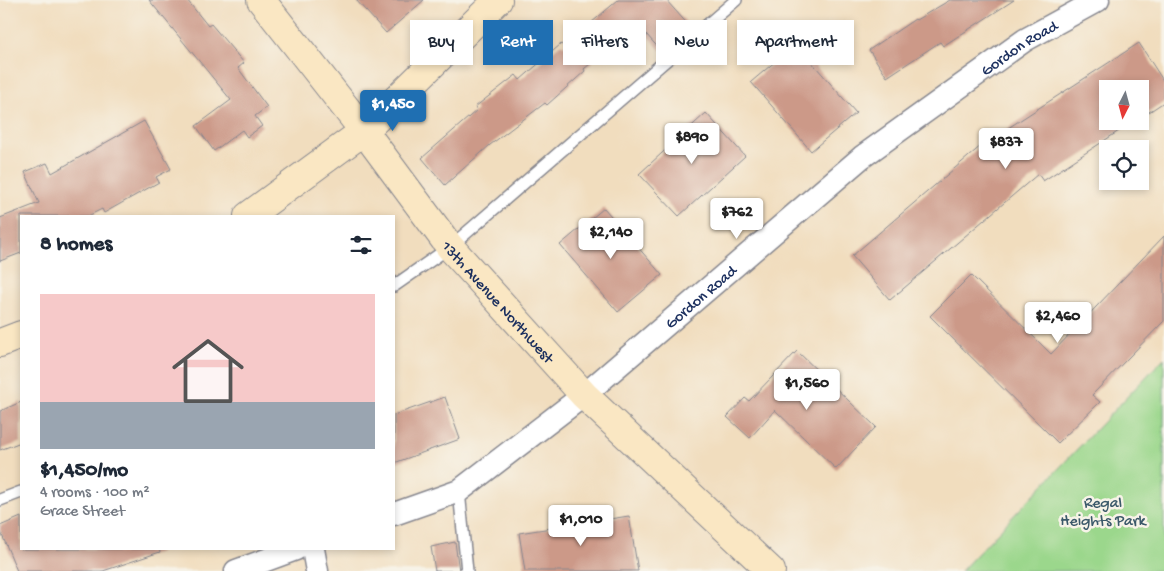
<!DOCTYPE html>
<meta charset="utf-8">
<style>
:root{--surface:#fff;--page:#f2f2f3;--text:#1f2937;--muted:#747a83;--accent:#1f6fb2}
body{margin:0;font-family:"Gochi Hand",sans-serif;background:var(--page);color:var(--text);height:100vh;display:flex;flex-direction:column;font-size:19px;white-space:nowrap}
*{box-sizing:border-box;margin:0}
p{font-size:16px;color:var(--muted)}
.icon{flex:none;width:28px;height:28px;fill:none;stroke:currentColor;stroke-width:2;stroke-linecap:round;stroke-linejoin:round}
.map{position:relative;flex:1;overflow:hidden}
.panel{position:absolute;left:20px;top:215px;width:375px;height:335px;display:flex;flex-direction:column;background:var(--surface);border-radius:0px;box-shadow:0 2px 8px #0003}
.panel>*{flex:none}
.top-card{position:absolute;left:410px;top:20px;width:475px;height:45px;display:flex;gap:10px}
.needle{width:32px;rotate:186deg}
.tools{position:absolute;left:1099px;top:80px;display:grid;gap:10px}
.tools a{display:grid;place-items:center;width:50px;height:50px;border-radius:0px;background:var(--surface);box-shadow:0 2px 8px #0003;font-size:25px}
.price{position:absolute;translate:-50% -42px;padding:0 11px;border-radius:5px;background:#fff;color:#222;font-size:16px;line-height:32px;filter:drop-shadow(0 1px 2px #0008)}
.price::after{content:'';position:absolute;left:50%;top:30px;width:15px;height:11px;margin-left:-8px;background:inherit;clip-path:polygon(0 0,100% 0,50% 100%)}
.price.on{background:var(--accent);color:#fff}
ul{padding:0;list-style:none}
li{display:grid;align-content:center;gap:10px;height:265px;padding:0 20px}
li span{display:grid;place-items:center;height:155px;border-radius:0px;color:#555}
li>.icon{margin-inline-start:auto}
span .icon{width:90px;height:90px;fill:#fffc;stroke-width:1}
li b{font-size:21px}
h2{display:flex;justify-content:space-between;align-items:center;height:60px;padding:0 20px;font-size:21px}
.chip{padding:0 18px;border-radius:0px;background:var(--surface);box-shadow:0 2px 8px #0003;font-size:18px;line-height:45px}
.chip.on{background:var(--accent);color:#fff}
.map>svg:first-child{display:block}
.green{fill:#9bd78c;stroke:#5b8375}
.building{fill:#c98}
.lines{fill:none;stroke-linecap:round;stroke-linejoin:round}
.lane-casing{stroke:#86868e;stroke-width:14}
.street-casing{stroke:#86868e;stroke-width:25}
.secondary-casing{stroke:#86868e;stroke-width:30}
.lane{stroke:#fff;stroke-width:11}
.street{stroke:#fff;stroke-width:22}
.secondary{stroke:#fae7c3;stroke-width:28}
.labels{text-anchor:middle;stroke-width:5;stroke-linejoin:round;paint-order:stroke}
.street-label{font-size:16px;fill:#1b2f5e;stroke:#f7f3e8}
.park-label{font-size:16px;fill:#3b596a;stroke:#f7f3e8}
</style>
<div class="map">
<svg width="1164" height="571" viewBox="0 0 1164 571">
<rect width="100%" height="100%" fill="#f7f3e8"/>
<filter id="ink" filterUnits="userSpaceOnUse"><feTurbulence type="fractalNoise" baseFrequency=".02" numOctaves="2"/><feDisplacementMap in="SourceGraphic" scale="10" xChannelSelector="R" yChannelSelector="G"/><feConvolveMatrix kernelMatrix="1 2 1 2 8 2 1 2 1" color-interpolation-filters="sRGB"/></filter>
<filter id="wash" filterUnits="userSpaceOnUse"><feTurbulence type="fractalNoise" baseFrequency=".0096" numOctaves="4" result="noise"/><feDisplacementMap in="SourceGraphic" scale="20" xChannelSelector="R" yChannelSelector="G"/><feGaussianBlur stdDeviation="1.12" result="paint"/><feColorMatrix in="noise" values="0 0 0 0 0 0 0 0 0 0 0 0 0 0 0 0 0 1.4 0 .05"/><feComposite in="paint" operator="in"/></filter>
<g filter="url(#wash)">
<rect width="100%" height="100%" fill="#f1ddbe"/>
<path class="green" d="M1164 358V571H961Z"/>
<g id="blocks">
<g class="building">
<path d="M149 0H187L208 26 211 24 244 63 238 68 267 107 255 116 262 126 247 137 242 130 214 151 196 126 231 100Z"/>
<path d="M356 0H424L386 33Z"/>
<path d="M618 0H666L691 28 663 53 637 24 584 69 585 71 547 105 545 103 490 145 445 185 422 158 477 110 475 107 516 75 520 80 561 44 564 46Z"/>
<path d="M950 0H1014L943 46 940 42 887 77 869 50 915 19 916 20Z"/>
<path d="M1139 43 1164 82V102L1140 118V89H1108V121H1134L1043 181 1038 174 890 300 852 256 982 145Z"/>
<path d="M796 44 856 113 811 151 751 82Z"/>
<path d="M706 113 745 156 679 216 639 174Z"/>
<path d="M144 121 171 169 156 177 159 182 104 213 102 209 88 216H21V253L0 261V218L39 203 25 172 47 163 52 173Z"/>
<path d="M604 208 662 275 618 312 560 245Z"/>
<path d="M1164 236V321L1092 395 1100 402 1058 443 930 316 971 275 1051 354Z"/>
<path d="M797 351 876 427 836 469 775 410 750 438 727 417 745 398 749 401Z"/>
<path d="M445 397 460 439 394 463V415Z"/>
<path d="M21 402V442L0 450V411Z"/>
<path d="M629 516 638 571H525L519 533Z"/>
<path d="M21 517V549H159L160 552 103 571H17L0 530V526Z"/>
<path d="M455 542 459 571H435L431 547Z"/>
</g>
</g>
</g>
<g filter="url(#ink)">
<use href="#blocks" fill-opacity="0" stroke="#86868e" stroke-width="1"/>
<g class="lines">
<g class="lane-casing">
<g id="lane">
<path d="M394 286 450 247 736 0"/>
<path d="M459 491 467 571"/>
<path d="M0 500 21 492"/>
</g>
</g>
<g class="street-casing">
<g id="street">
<path id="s1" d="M394 514 459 491 584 395 862 157 1025 40 1098 0"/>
<path d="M313 549 317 571"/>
<path d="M236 571 296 549"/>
</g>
</g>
<g class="secondary-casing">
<g id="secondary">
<path id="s2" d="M261 0 364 131 450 247 584 395 771 571"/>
<path d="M248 216 364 131 498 0"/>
<path d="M0 343 21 335"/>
</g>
</g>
<use href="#lane" class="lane"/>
<use href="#street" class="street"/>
<use href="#secondary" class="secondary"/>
</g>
</g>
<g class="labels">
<g class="street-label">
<text dy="6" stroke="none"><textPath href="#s1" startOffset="784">Gordon Road</textPath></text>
<text dy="6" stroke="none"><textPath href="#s1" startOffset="379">Gordon Road</textPath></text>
<text dy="6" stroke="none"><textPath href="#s2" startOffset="384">13th Avenue Northwest</textPath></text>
</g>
<g class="park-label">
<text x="1103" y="507">Regal<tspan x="1103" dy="18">Heights Park</tspan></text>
</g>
</g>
</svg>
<div class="tools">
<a><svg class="needle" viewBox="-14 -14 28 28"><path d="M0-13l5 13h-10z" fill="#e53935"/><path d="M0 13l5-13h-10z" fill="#747a83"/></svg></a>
<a><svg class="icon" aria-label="locate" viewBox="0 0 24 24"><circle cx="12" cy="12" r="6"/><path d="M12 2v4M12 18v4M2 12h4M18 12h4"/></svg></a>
</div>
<b class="price on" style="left:393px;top:132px">$1,450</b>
<b class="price" style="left:692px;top:165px">$890</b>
<b class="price" style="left:1006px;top:170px">$837</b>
<b class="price" style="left:737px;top:240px">$762</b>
<b class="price" style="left:611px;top:260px">$2,140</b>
<b class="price" style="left:1058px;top:344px">$2,460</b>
<b class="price" style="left:807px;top:411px">$1,560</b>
<b class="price" style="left:581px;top:547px">$1,010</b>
<div class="top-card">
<a class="chip">Buy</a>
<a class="chip on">Rent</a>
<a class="chip">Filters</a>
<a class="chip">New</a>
<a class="chip">Apartment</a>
</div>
<section class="panel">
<h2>8 homes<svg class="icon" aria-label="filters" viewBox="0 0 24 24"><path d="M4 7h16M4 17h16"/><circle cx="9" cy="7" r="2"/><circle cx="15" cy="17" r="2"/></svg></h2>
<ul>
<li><span style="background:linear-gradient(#f6c9c9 70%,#9aa5b1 0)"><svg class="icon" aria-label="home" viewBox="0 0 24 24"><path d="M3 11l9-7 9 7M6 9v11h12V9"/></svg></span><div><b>$1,450/mo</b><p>4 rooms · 100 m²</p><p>Grace Street</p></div></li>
</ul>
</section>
</div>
